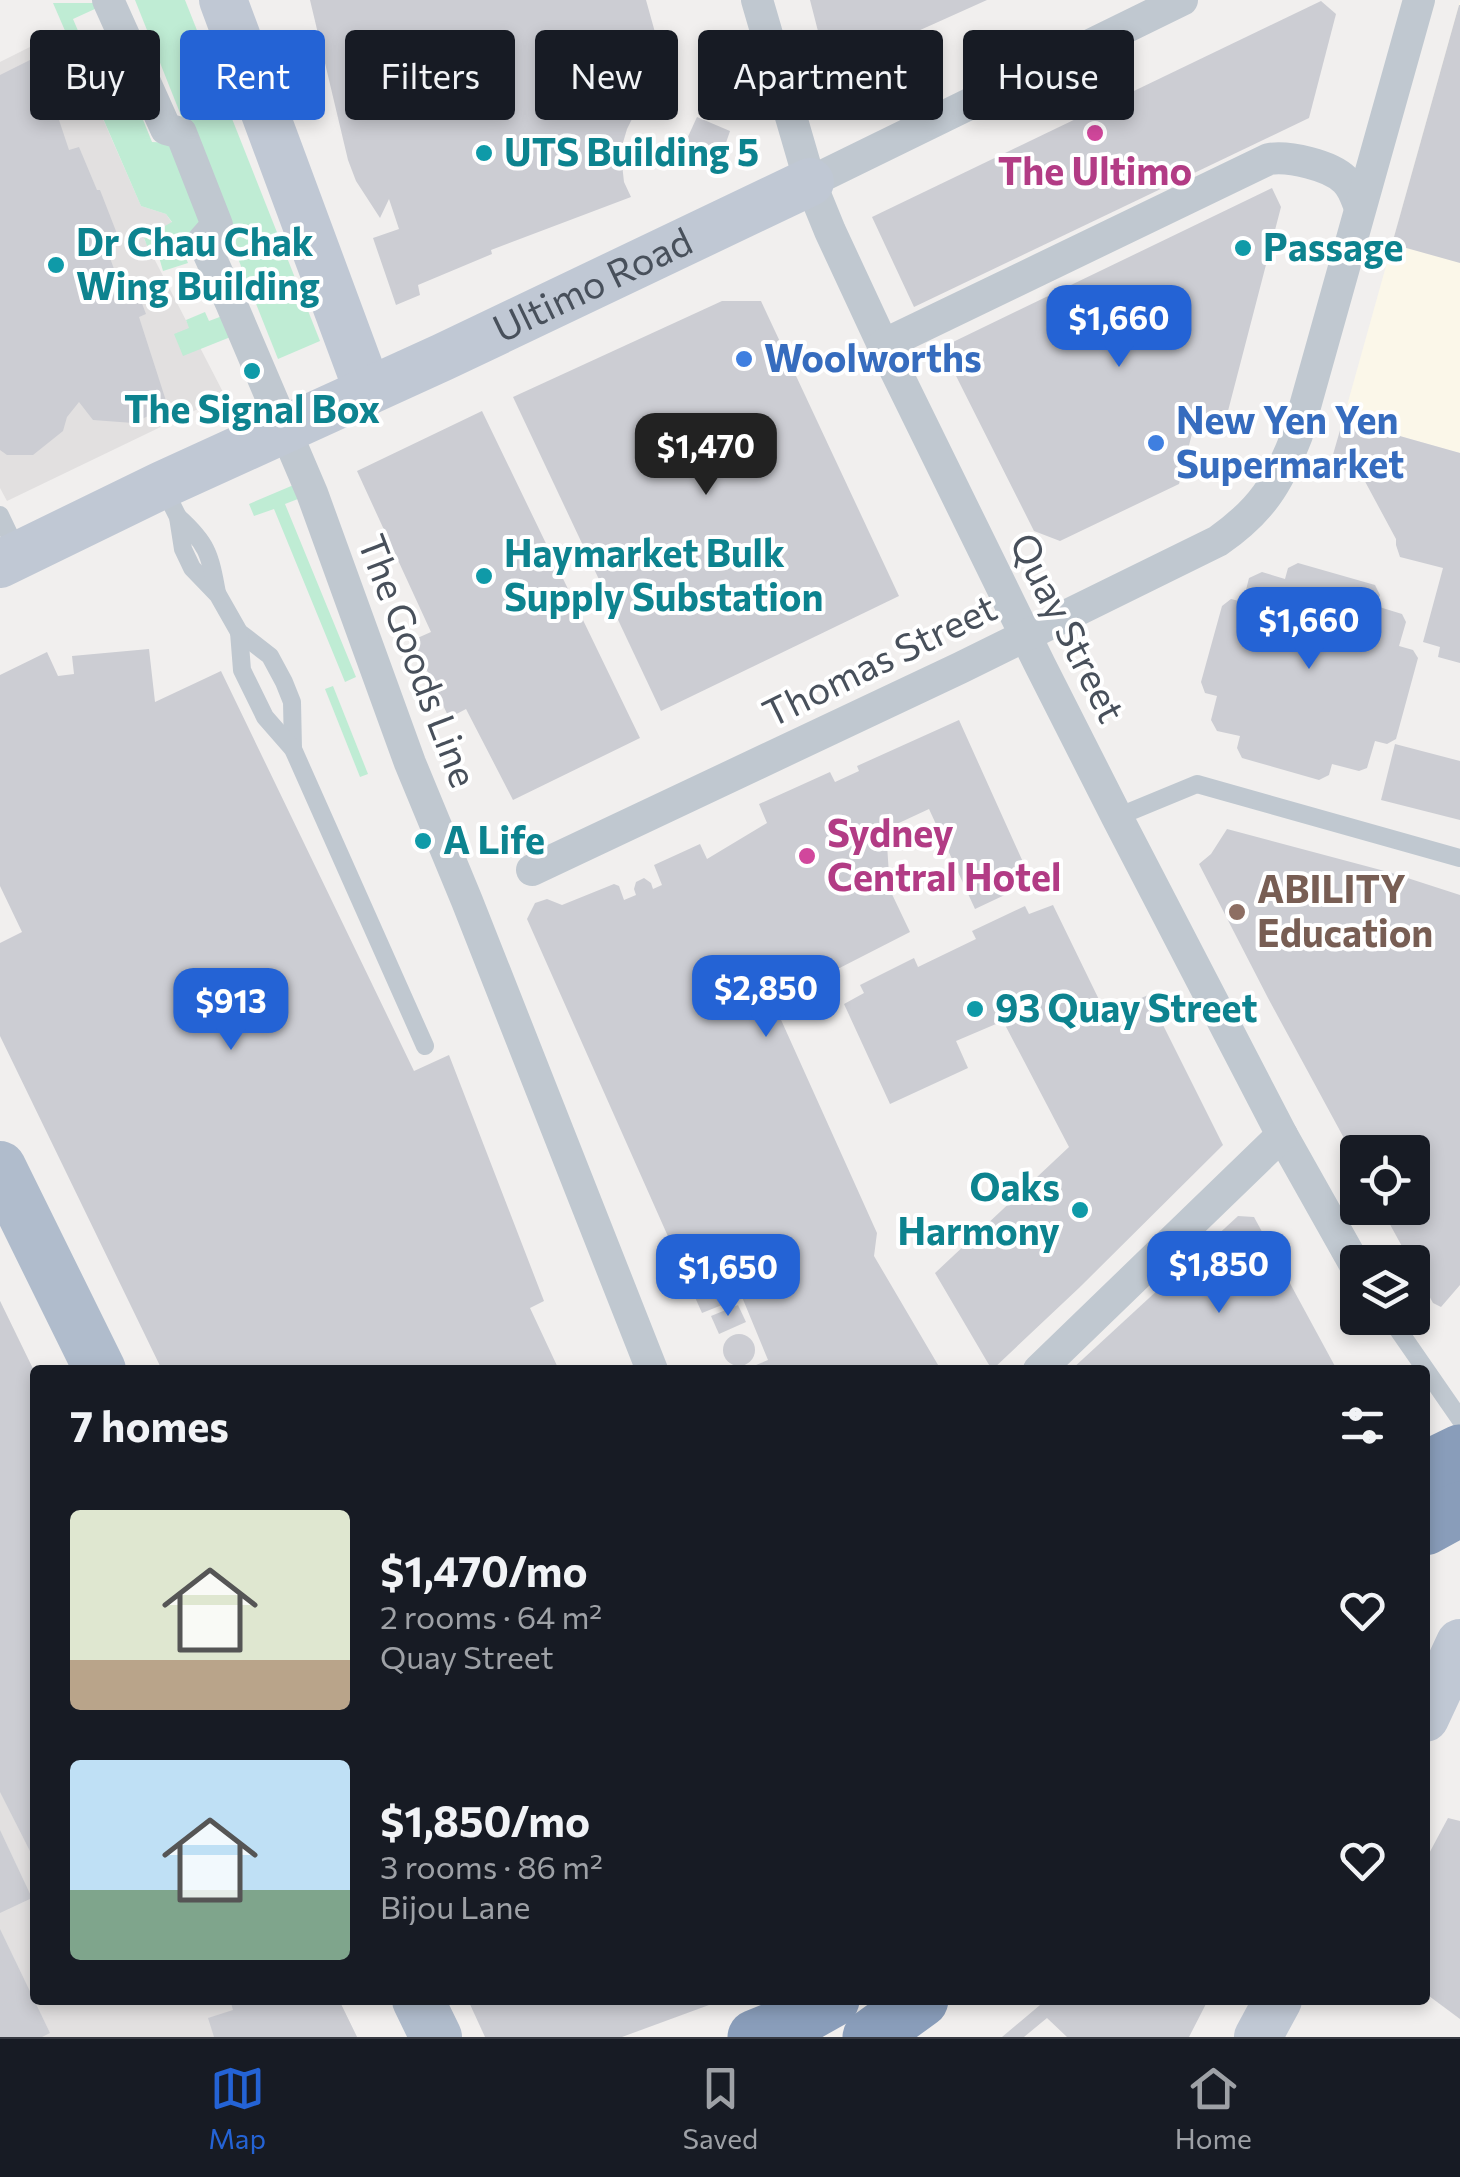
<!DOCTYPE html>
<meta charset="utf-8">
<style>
:root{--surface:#171b24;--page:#20242c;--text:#f1f3f6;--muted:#9ea1a6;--line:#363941;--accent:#2463d5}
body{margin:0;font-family:Commissioner,sans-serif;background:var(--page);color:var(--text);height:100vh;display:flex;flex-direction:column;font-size:38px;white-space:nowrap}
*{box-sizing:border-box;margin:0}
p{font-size:32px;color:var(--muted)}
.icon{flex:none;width:55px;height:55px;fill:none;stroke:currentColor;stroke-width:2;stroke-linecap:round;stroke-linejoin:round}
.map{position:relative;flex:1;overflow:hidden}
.sheet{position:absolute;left:30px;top:1365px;width:1400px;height:640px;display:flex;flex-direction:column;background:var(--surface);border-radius:10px;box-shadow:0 5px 15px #0003}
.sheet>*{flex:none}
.top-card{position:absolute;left:30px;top:30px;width:1400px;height:90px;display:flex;gap:20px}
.tools{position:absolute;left:1340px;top:1135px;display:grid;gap:20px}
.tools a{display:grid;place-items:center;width:90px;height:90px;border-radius:10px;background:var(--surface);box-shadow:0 5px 15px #0003;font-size:50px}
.price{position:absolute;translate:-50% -85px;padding:0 22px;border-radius:20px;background:var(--accent);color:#fff;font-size:32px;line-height:65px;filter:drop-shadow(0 2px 5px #0008)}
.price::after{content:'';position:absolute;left:50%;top:60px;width:30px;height:22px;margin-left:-15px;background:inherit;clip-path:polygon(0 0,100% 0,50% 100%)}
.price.selected{background:#222;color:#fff}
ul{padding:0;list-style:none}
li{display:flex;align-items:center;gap:30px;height:250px;padding:0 40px}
li span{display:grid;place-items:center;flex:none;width:280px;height:200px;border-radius:10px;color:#555}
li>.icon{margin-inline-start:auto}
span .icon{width:120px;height:120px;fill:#fffc;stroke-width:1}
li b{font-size:42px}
h2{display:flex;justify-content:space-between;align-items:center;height:120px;padding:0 40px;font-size:42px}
.tag{padding:0 35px;border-radius:10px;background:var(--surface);box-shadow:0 5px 15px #0003;font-size:35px;line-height:90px}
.tag.selected{background:var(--accent);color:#fff}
.tab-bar{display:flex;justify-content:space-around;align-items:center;height:140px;border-top:2px solid var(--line);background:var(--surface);font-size:28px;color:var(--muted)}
.tab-bar a{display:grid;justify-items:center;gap:5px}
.tab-bar .selected{color:var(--accent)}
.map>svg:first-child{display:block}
.commercial{fill:#fbf7e9}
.education{fill:#e2e0e0}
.green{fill:#bfecd4}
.building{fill:#cccdd3}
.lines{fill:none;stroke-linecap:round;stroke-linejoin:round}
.lane{stroke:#c0c8d0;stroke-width:18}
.street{stroke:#c0c8d0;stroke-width:32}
.secondary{stroke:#c0c8d4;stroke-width:48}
.primary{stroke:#b0bccc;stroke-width:52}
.highway{stroke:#899dba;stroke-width:55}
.hotel-dot{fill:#d1479c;stroke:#fff;stroke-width:4}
.culture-dot{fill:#0f9aa8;stroke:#fff;stroke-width:4}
.shop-dot{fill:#3f7fe0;stroke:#fff;stroke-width:4}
.education-dot{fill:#8d6e63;stroke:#fff;stroke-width:4}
.labels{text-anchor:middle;stroke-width:8;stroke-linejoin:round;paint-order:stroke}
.culture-label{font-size:38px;font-weight:bold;fill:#0d838f;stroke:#fff;text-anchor:start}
.hotel-label{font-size:38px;font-weight:bold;fill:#b23c85;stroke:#fff}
.street-label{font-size:38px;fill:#48505b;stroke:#fff}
.shop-label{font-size:38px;font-weight:bold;fill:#366cbe;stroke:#fff;text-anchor:start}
.education-label{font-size:38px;font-weight:bold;fill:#785e54;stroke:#fff;text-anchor:start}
</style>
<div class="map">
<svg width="1460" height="2037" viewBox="0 0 1460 2037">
<rect width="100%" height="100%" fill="#f1efee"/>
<path class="commercial" d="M1460 1V453L1343 420Z"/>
<g class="education">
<path d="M64 30 141 206 166 214 172 223 144 239 225 396 7 501 0 488V62Z"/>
<path d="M0 1301 35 1373V2000H339L357 2037H0Z"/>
</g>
<g class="green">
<path d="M135 0H185L320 341 278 359Z"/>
<path d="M53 3H96L97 8 73 19 88 54 111 47 114 48 152 142 175 143 205 219 179 242 188 263 163 271 159 257 150 253 144 238 172 222 166 214 141 206Z"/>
<path d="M205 312 209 321 225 315 233 336 183 356 174 334 189 328 186 320Z"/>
<path d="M296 484 303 497 285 504 356 677 345 682 274 509 254 516 249 504Z"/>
<path d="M333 686 368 774 360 777 325 689Z"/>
</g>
<g class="building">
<path d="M310 0H646L668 79 654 88 641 101 627 129 622 146V164L624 182 631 197 491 250 492 254 418 285 420 295 396 305 373 238 399 229 389 199 380 218 356 181 348 160Z"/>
<path d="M810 0H987L918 31 907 42 886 50H876L859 45 846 30 820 39Z"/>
<path d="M1321 1 1336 14 1309 118 914 307 872 217Z"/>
<path d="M1459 5H1460V263L1392 244Z"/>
<path d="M30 60 48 87 69 150 79 147 97 190H100L121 244 107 250 120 285 133 280 146 314 139 317 168 407 133 423 93 420 79 402 67 417 63 431 33 455H7L0 450V75Z"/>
<path d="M697 117 730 131 718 166 681 152Z"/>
<path d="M1272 188 1281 207 1228 411 1194 426 1179 484 1060 541 1034 531 948 360 953 342Z"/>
<path d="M722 301H761L899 596 661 711 513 397Z"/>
<path d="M482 411 640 738 513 800 466 709 449 718 413 640 431 632 357 471Z"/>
<path d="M1343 420 1460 453V663L1438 657 1440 647 1423 642 1443 568 1400 557 1396 545V539L1361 474 1336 468 1332 458Z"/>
<path d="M1298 563 1375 585 1380 595 1376 606 1402 614 1406 622 1399 646 1413 650 1418 658 1396 739 1387 744 1375 741 1367 768 1359 771 1332 764 1329 775 1319 780 1242 758 1237 748 1240 736 1217 731 1211 720 1217 696 1205 693 1201 682 1222 606 1231 599 1243 602 1249 578 1262 572 1285 579 1288 568Z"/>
<path d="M149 649 155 702 221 671 414 1071 449 1055 544 1301 530 1308 559 1370H162L0 1036V943L22 932 0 886V675L47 652 58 676 74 674 72 656Z"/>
<path d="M959 720 1032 882 975 909 929 809 886 829 890 890 910 932 773 1002 877 1233 874 1256 941 1370H744L768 1360 742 1297 702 1313 527 919 535 903 547 899 562 905 614 884 619 886 624 900 636 895 634 889 636 882 644 878 651 883 653 889 662 885 654 865 700 844 707 859 767 823 759 804 830 772 835 782 859 771 857 766Z"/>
<path d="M1395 744 1460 761V820L1381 800Z"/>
<path d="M1227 829 1392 873 1460 895V1285L1441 1307 1433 1303 1381 1208H1412V1152H1358V1164L1268 998 1199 864 1211 854Z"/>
<path d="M1053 905 1106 1014 1148 995 1223 1145 1080 1287 992 1370 935 1273 1069 1147 1003 1021 956 1041 968 1068 890 1104 844 1004 864 993 860 985 914 958 918 967 976 939 972 931 1025 906 1029 914Z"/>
<path d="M1238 1216 1254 1217 1337 1370H1071Z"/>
<path d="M0 1301 35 1373V1861L0 1792Z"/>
<path d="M738 1305 746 1322 719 1334 711 1316Z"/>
<circle cx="739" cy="1350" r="16"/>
<path d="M1448 1818 1460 1821V2019L1425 1993V1861Z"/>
<path d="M0 1830 32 1898 0 1913Z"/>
<path d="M0 1929 50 2033 42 2037H0Z"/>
<path d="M230 2000H339L357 2037H214L208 2018 233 2010Z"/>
<path d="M468 2000H717L709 2005 622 2037H485Z"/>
<path d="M1046 2000H1208L1189 2037H1067L1047 2018 1024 2037H1002Z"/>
</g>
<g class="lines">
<g class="lane">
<path d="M163 487 178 517 183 549 192 568 218 595 239 632 270 656 284 682 292 702 293 749"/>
<path d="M0 515 19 555"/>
<path d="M178 517C207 543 210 554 217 593"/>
<path d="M239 632 242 670 265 717 293 749 425 1046"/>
<path d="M1117 817 1197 784 1460 858"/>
<path d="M1390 1318 1460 1419"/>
</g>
<g class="street">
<path d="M108 0 166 129 181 133 217 225 203 241 231 303 312 493 410 763 467 901 652 1370"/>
<path d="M757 0 810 182 830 231 883 345 1040 665 1117 817 1282 1135 1358 1270"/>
<path d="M810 182 1182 0"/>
<path d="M883 345 1269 159C1289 156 1330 165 1345 180 1353 187 1356 198 1360 208"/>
<path d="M532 870 960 668 1218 541C1262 510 1278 484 1297 435L1419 0"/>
<path d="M1039 1370 1282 1135"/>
</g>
<g class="secondary">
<path d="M223 0 368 391"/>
<path id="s1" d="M0 564 162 485 443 357 810 182"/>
<path d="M1425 1718 1460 1643"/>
<path d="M1258 2037 1278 2000"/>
</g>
<g class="primary">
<path d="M0 1167 100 1370"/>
<path d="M418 2000 436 2037"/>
</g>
<g class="highway">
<path d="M1425 1469 1460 1452"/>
<path d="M1425 1528 1460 1509"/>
<path d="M755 2037 795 2021 832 2000"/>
<path d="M870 2037 921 2000"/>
</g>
</g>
<g class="hotel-dot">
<circle cx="1095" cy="133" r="10"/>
<circle cx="807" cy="856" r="10"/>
</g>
<g class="culture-dot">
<circle cx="484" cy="153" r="10"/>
<circle cx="1243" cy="248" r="10"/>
<circle cx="56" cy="265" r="10"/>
<circle cx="252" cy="371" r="10"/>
<circle cx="484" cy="576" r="10"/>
<circle cx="423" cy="841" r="10"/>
<circle cx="975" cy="1009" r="10"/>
<circle cx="1080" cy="1210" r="10"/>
</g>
<g class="shop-dot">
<circle cx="744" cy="359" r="10"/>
<circle cx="1156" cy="443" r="10"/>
</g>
<circle class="education-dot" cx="1237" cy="912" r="10"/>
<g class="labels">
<g class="culture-label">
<text x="504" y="166">UTS Building 5</text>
<text x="76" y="256">Dr Chau Chak<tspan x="76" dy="44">Wing Building</tspan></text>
<text x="1263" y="261">Passage</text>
<text x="252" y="423" text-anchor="middle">The Signal Box</text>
<text x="504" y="567">Haymarket Bulk<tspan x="504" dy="44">Supply Substation</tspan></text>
<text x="443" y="854">A Life</text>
<text x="995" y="1022">93 Quay Street</text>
<text x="1060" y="1201" text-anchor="end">Oaks<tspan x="1060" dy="44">Harmony</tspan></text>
</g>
<g class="hotel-label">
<text x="1095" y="185">The Ultimo</text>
<text x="827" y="847" text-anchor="start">Sydney<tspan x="827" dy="44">Central Hotel</tspan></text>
</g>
<g class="street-label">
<text dy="13" stroke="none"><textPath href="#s1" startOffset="655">Ultimo Road</textPath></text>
<text transform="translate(1067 628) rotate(63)" y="13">Quay Street</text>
<text transform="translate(417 661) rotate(69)" y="13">The Goods Line</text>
<text transform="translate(880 661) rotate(-26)" y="13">Thomas Street</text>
</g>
<g class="shop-label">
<text x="764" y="372">Woolworths</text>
<text x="1176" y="434">New Yen Yen<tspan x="1176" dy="44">Supermarket</tspan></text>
</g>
<g class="education-label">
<text x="1257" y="903">ABILITY<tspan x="1257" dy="44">Education</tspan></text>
</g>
</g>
</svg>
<div class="tools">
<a><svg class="icon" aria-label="locate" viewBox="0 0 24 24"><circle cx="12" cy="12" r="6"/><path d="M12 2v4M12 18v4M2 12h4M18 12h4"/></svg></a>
<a><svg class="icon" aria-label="layers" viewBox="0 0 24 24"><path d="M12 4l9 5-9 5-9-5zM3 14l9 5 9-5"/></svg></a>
</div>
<b class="price" style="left:1119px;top:370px">$1,660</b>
<b class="price selected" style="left:706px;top:498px">$1,470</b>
<b class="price" style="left:1309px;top:672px">$1,660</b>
<b class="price" style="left:766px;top:1040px">$2,850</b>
<b class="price" style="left:231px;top:1053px">$913</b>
<b class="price" style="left:1219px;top:1316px">$1,850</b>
<b class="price" style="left:728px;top:1319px">$1,650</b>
<div class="top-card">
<a class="tag">Buy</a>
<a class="tag selected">Rent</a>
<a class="tag">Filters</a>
<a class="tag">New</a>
<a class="tag">Apartment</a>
<a class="tag">House</a>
</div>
<section class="sheet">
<h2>7 homes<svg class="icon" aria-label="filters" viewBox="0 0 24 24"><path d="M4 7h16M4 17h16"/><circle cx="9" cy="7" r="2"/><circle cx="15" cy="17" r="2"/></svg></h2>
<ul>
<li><span style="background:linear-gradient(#dfe7d0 75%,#b9a48a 0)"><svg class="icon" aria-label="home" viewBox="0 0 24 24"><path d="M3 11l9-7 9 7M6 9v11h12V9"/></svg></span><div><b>$1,470/mo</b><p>2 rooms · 64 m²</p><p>Quay Street</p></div><svg class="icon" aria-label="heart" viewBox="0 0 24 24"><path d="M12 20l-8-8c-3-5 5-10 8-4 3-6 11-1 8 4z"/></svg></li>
<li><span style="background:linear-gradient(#bfe0f5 65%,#7fa58c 0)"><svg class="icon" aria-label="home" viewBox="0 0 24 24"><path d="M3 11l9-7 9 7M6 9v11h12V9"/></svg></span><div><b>$1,850/mo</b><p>3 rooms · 86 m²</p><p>Bijou Lane</p></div><svg class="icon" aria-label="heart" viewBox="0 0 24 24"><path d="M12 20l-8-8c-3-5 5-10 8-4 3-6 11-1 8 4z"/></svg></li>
</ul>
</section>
</div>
<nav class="tab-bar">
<a class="selected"><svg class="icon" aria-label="map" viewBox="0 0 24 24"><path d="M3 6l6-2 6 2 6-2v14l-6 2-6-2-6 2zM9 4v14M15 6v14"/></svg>Map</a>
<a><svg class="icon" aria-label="saved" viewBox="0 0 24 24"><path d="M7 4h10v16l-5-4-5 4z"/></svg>Saved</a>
<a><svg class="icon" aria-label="home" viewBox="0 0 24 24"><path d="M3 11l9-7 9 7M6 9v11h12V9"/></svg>Home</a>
</nav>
